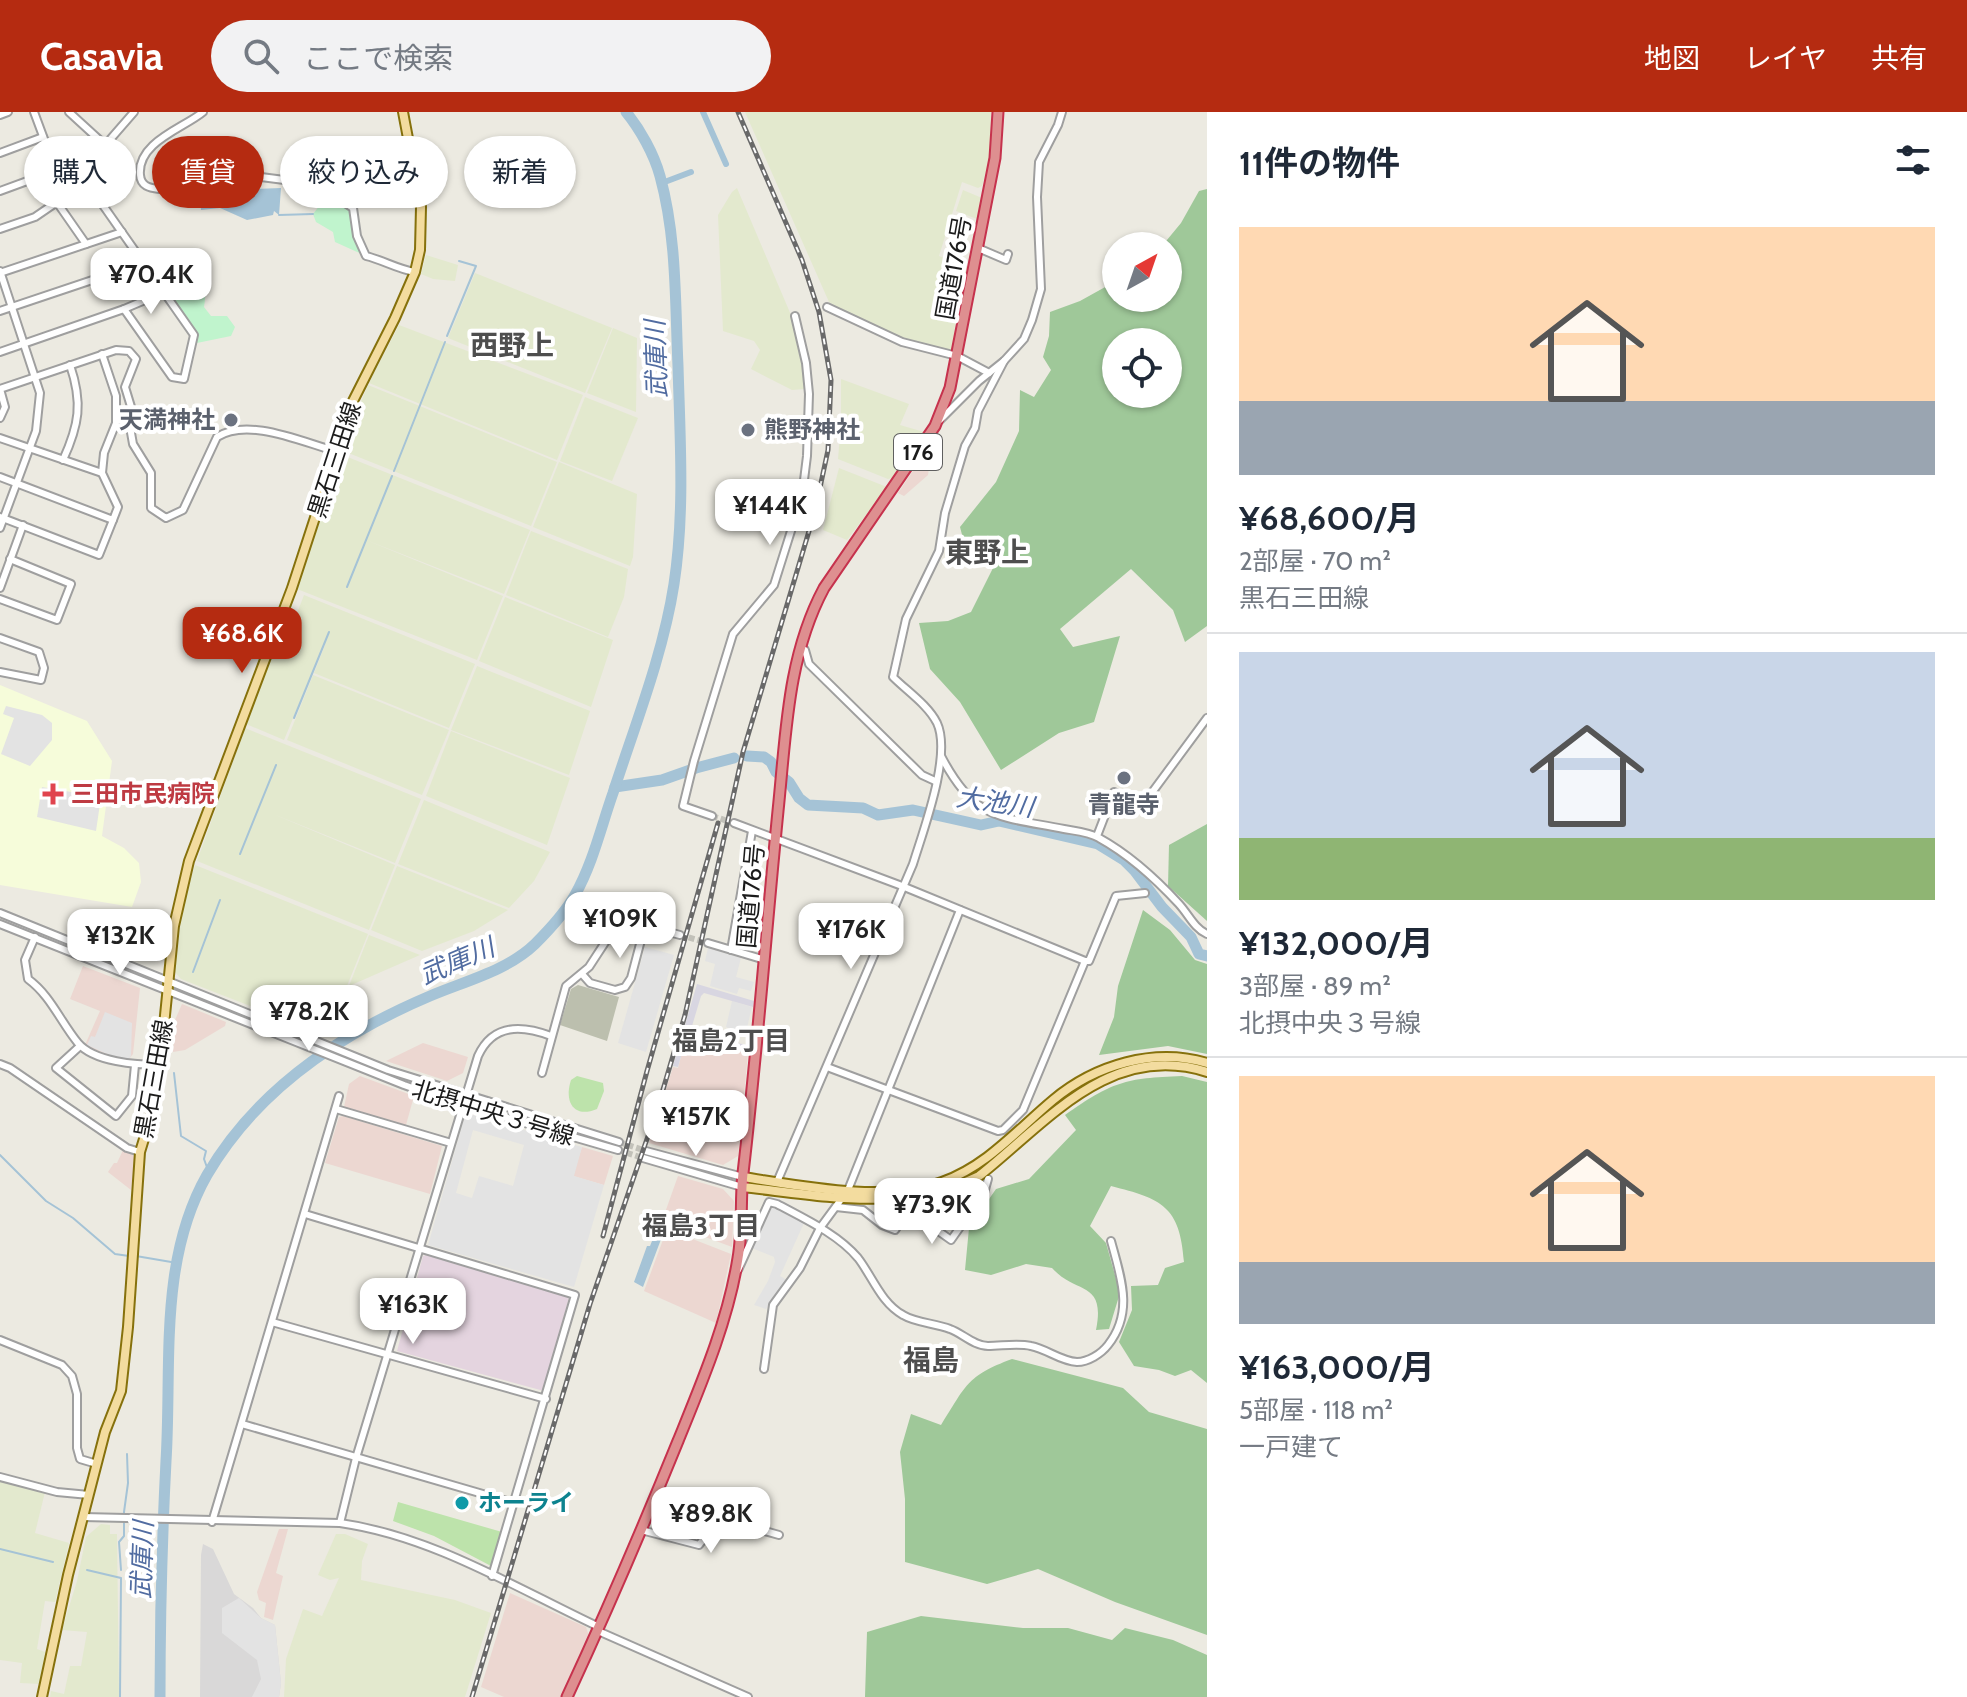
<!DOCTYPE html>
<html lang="ja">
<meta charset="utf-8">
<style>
:root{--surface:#fff;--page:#f2f2f3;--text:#1f2937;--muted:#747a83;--line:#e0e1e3;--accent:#b52b11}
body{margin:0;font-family:Cabin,"Noto Sans JP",sans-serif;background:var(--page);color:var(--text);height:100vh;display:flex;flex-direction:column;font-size:30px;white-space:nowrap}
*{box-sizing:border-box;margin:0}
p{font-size:26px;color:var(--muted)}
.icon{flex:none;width:44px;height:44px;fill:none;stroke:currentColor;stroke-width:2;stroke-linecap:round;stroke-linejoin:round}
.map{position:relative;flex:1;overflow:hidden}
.details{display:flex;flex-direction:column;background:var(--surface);width:760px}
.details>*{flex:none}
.top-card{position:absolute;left:24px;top:24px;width:760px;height:72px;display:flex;gap:16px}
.needle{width:52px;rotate:40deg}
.fabs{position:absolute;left:1102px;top:120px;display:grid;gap:16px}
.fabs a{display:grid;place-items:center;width:80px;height:80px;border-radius:50%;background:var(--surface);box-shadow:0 2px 6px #0004;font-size:40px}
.price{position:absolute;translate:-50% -68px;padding:0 18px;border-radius:16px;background:#fff;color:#222;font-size:26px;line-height:52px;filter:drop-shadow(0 2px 4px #0008)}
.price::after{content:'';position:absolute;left:50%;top:48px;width:24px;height:18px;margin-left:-12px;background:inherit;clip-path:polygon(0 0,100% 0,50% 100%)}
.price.on{background:var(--accent);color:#fff}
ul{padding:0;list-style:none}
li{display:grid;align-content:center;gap:16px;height:424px;padding:0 32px}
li+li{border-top:2px solid var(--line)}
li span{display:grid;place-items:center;height:248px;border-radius:0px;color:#555}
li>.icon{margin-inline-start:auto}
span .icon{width:144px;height:144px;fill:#fffc;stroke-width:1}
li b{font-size:34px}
h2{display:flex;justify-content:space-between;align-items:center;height:96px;padding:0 32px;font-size:34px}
.pill{padding:0 28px;border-radius:36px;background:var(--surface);box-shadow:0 2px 6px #0004;font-size:28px;line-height:72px}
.pill.on{background:var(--accent);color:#fff}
header{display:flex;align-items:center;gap:48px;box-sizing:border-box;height:112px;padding:0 40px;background:var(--accent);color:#fff}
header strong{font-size:38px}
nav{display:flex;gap:44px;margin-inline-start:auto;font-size:28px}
.search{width:560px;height:72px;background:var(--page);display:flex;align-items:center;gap:20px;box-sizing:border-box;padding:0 28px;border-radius:44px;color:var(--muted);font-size:30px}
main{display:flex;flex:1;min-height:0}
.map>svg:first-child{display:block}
.residential{fill:#d9d8d8}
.commercial{fill:#ecd7d1}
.industrial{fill:#e4d4df}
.education{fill:#f6fcda}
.construction{fill:#bcbfae}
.farmland{fill:#e3e9ce}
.grass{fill:#bde3ab}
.forest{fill:#9fc899;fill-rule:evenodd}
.park{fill:#c0f4cd}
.parking{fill:#e3e3e3;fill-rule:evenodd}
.plaza{fill:#d8d6e1}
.water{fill:#a5c3d6}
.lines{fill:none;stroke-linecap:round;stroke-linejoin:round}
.stream{stroke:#a5c3d6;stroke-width:2}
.canal{stroke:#a5c3d6;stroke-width:6}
.river{stroke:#a5c3d6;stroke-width:11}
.minor-tunnel{stroke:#c2c1b9;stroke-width:6;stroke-dasharray:6 3;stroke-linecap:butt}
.minor-casing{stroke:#9f9f9f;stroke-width:10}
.major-casing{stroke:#86710c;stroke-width:12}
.highway-casing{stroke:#c6324d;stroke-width:13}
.minor{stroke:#fff;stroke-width:6}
.major{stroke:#f3dc9f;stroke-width:8}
.highway{stroke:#de8f90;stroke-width:9}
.rail-casing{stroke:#696969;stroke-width:5}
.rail{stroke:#fff;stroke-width:2;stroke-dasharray:6;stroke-linecap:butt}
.worship-dot{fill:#6b7280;stroke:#fff;stroke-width:3}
.health-dot{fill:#e0444e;stroke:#fff;stroke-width:3}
.culture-dot{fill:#0f9aa8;stroke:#fff;stroke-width:3}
.labels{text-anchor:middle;stroke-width:8;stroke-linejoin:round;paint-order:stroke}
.shield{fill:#fff;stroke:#5f5f5f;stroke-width:2}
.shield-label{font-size:22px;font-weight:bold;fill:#1b1b1b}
.street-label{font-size:24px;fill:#1b1b1b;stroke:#fff}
.worship-label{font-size:24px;font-weight:bold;fill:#5b616d;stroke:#fff;text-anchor:end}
.health-label{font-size:24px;font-weight:bold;fill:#be3a42;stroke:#fff;text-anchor:start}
.culture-label{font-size:24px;font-weight:bold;fill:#0d838f;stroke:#fff;text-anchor:start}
.water-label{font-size:26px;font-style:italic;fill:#516ca1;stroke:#fff}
.neighbourhood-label{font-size:26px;font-weight:bold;fill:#4e4e4e;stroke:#fff}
.quarter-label{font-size:28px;font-weight:bold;fill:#4e4e4e;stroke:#fff}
</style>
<header>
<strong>Casavia</strong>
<div class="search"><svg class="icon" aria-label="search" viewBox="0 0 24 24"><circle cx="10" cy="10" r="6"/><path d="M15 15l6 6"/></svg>ここで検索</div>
<nav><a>地図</a><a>レイヤ</a><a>共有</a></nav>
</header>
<main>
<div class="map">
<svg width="1207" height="1585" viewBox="0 0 1207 1585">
<rect width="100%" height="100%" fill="#eceae1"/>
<path class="residential" d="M203 1432 213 1437 234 1482 253 1496 261 1506 275 1513 281 1571 279 1585H200L201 1443Z"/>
<g class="commercial">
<path d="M933 329 928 363 904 384 898 381Z"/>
<path d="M83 854 140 876 133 942 128 948 114 946 85 933 100 899 70 887Z"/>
<path d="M182 892 226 910 225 914 185 938 173 940 175 908Z"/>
<path d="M690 925 748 942 738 1044 723 1053 649 1031 673 955 678 956 686 926Z"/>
<path d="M423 931 468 945 463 961 447 969 386 949Z"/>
<path d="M360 964 414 984 406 1013 344 995 349 972Z"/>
<path d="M343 1004 442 1034 430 1082 325 1051 339 1005Z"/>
<path d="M582 1035 613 1044 604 1073 573 1064Z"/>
<path d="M124 1036 135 1045 131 1078 108 1060 114 1051H117Z"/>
<path d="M678 1064 723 1077 734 1089 732 1135 662 1109Z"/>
<path d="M667 1117 731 1142 716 1211 644 1179Z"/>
<path d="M279 1417H288L276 1461 283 1464 273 1508 264 1505 266 1491 259 1488 257 1480Z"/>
<path d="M510 1481 586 1515 589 1524 563 1585H504L481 1575Z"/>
</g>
<path class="industrial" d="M426 1143 569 1185 544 1279 397 1239 423 1144Z"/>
<path class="education" d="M0 573 87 609 112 649 102 724 124 736 139 751 141 770 132 795 0 773Z"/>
<path class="construction" d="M578 873 619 885 607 929 560 913 571 877Z"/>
<g class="farmland">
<path d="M745 0H991L990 44 982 74 978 76 962 70 939 144 967 155 957 195 952 240 906 228 856 207 829 190Z"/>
<path d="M737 76 791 203 802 244 805 277 792 278 751 257 760 238 754 229 723 219 718 103 732 80Z"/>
<path d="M963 78 982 86 977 107 956 99Z"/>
<path d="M426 143 458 153 455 169 433 167 421 162Z"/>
<path d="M475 161 612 216 585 281 448 226Z"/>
<path d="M399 213 583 283 557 348 369 271Z"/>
<path d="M613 216 637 226 636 300 587 281Z"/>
<path d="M841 267 909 292 900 313 924 320 892 366 888 367 838 347 841 311Z"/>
<path d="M368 273 557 350 531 414 341 338Z"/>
<path d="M585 285 638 306 612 369 560 349Z"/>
<path d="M340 342 530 418 504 482 366 428 503 484 477 548 297 477Z"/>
<path d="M559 350 637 382 633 445 630 454 533 415Z"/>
<path d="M839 356 887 375 847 428 823 418Z"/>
<path d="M531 419 628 457 624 485 608 525 506 483Z"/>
<path d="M304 483 475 552 449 616 314 561 325 533 324 532 284 628 246 612 283 515 291 517Z"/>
<path d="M505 485 613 528 591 595 479 549Z"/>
<path d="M477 554 590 599 569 663 451 618Z"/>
<path d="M313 563 449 618 422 683 287 628Z"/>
<path d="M245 616 421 687 395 751 273 702 395 753 369 818 197 749Z"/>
<path d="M451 619 570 666 547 733 426 684Z"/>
<path d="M424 688 550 740 534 769 509 796 398 752Z"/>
<path d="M195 753 368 822 347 874 268 901 181 867 175 860 179 822 186 783Z"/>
<path d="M397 754 508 798 474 819 422 839 371 818Z"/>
<path d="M369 823 420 843 349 874Z"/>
<path d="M0 1368 45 1380 35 1421 69 1431 55 1490 45 1489 37 1537 45 1540 40 1572 20 1571 22 1551 0 1548Z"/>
<path d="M101 1412 110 1413V1422H117L119 1585H50L51 1579 64 1582 70 1554H81L87 1520 62 1518 77 1469 86 1425Z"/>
<path d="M336 1422H345L368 1432 362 1449 361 1468 455 1488 491 1501 465 1585H284L286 1547 303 1497 322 1504 339 1466 330 1468 318 1463Z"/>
</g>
<g class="grass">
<path d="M577 964 603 971 604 979 597 997C573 1007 564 989 571 968Z"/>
<path d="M398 1390 502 1420 491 1454 434 1424 393 1409Z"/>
</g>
<g class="forest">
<path d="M1207 77V514L1185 530 1173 498 1131 457 1060 517 1073 535 1120 524 1094 610 1059 621 1001 658 960 590 930 557 919 511 948 509 971 500 993 456 966 438 960 415 996 370 1019 319 1020 278 1034 285 1051 258 1043 245 1049 224 1050 200 1080 189 1116 169V186H1168V134H1162L1181 111 1199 79ZM1116 230H1168V282H1116Z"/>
<path d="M1207 712V809L1168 774 1169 733Z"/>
<path d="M1143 798 1170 818 1195 848 1207 852V942L1168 934 1099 943 1114 905 1118 874Z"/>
<path d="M1182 964 1207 970V1271L1191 1258 1175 1264 1159 1258 1134 1254 1119 1230 1132 1198 1131 1174 1158 1173 1165 1156 1184 1150C1180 1094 1162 1087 1111 1074L1090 1114 1106 1131 1120 1181 1109 1217 1096 1218C1106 1168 1076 1183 1052 1156L1026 1152 991 1163 965 1158 969 1116 996 1077 1029 1067 1076 1018 1065 1003C1112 970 1125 966 1182 964Z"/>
<path d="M1012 1247 1123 1276 1149 1300 1207 1317V1523L1115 1490 1038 1457 987 1472 905 1450V1387L900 1340 911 1302 941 1313C966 1274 966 1264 1012 1247Z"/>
<path d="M921 1504 1023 1516H1068L1112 1528 1125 1516 1173 1528 1207 1543V1585H865L867 1520Z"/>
</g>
<g class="park">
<path d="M341 87 353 96 357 124 366 144 335 130 333 120 316 110 313 102 320 93Z"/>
<path d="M203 149 210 151C203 166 207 180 204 195L211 204H227L235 215 231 224 192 232 194 223 160 175Z"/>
</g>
<g class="parking">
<path d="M6 594 42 603 52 611V628L30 654 1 642 14 606 3 602Z"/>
<path d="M42 675 101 685 96 719 37 705Z"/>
<path d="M645 835 674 843 646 940 618 931Z"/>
<path d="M708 836 741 846 736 865 754 870 751 879 739 876 737 882 710 874 715 852 705 849Z"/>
<path d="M732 889 752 895 746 920H736L726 915Z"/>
<path d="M105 900 132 911 131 944 128 948 118 947 87 933 91 924 95 925Z"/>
<path d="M470 1002 582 1035 574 1064 604 1073 574 1175 428 1133 464 1007 468 1008ZM473 1018 524 1033 513 1074 479 1064 472 1086 456 1081Z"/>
<path d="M773 1093 804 1111 780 1164 787 1168 766 1197 754 1193 768 1169 775 1150 774 1145 752 1136Z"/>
<path d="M239 1486 261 1506 275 1513 281 1571 279 1585H252L261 1567 257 1548 222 1521V1496Z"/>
</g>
<path class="plaza" d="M697 872 754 889 753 895 704 881 701 884 692 914 695 920 725 930 743 932 749 936 748 942 690 922 687 923 678 955 673 954Z"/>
<g class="water">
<path d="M205 66 227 67 253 77 281 76 279 103 274 99 273 103 247 108 220 96 201 98 200 84Z"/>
<path d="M656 1119 663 1122 643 1175 634 1170 647 1134H650Z"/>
</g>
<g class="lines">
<g class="stream">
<path d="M279 103 313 102"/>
<path d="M447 224 476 154 459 149"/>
<path d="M394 359 445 230"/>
<path d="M347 475 392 364"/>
<path d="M294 606 329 520"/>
<path d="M240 742 276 653"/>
<path d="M193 860 220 788"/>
<path d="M174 961 181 1024 206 1039 204 1047 209 1061"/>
<path d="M0 1043 46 1089 73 1106 115 1142 129 1144"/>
<path d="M136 1144 177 1151"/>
<path d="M0 1437 53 1450"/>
<path d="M87 1458 121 1466 120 1585"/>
<path d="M121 1458 119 1430 124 1424V1400L128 1371 127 1342"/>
</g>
<g class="canal">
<path d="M703 0 726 52"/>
<path d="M662 71 691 60"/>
</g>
<g class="river">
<path d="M747 644 764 645 771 650 776 660 789 670 799 686 808 693 863 696 878 703 913 698 981 713 999 709 1098 732 1124 748 1134 758 1162 795 1191 825 1199 842 1207 844"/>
<path d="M615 675 662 668 696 656 734 646"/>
<path d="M160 1585C160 1506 162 1427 166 1349 172 1254 158 1149 207 1063 257 977 340 922 430 884 465 869 507 859 535 832 549 818 565 801 575 783 593 751 601 715 613 681 635 613 663 543 674 472 685 400 680 326 678 254 675 190 677 126 660 64 654 42 640 17 626 0"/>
</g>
<g class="minor-tunnel">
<path d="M712 704 734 711"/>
<path d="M680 823 708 831"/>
<path d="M619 1030 646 1039"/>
<path d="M618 1038 643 1046"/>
</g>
<g class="minor-casing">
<g id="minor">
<path d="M69 0 105 33"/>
<path d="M203 0C184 16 137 30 140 63 141 74 149 76 159 77L180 51 212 46 233 50 261 65 292 69 323 77 353 96 357 124 366 144C383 148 397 157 415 160"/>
<path d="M0 3 8 0"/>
<path d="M0 41 43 25"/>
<path d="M0 79 30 68 50 43"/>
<path d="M56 89 86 132"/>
<path d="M0 117 35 105 54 92 134 0"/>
<path d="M978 136 1006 148 1008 142"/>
<path d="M0 159 40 281 36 319 0 416"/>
<path d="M0 161 122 120"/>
<path d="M827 195 902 230 957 244 989 261"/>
<path d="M124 197 164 180"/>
<path d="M0 199 143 151"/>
<path d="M0 240 124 197 172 265 184 267 194 223 93 79 50 43 34 0"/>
<path d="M0 306 5 295 0 277 116 238 129 239 136 247 125 275 132 298 130 315 133 332 151 361V396L166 406 183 398 217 325C248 305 302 330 335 339"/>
<path d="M940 308 979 269 1004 249 1024 227 1032 208 1041 177 1037 85 1039 50 1058 13 1062 0"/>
<path d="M0 326 102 361"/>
<path d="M63 348C79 313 83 291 70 253"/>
<path d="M0 365 113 408 118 395 102 361 104 341 116 311V284L102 242"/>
<path d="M0 405 99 443 113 408"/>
<path d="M0 476 23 413"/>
<path d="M0 487 57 508 71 472 10 447"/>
<path d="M0 526 39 540 44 556 41 568 0 560"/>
<path d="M800 536 805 538 809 552 922 663 935 669"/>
<path d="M941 644C975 709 998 704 1064 717 1075 719 1089 720 1099 726 1130 743 1155 766 1179 792 1189 803 1194 816 1207 822"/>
<path d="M712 704 683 694 694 649 733 522 774 473 802 384 807 344 809 282 806 251 795 204"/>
<path d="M734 711 902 774 1085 849"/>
<path d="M1097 724 1114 680 1142 694 1207 606"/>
<path d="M0 801 388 958 619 1030"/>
<path d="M0 812 404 973 449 989 618 1038"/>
<path d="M35 825 25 848 28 867C51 884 60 909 78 931 94 950 137 953 160 953"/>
<path d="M708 831 765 848"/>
<path d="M731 838 752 719"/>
<path d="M582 862 590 871 615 878 625 875 631 866 645 813"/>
<path d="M80 934 56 956 116 1004 132 984 135 953"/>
<path d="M0 952 10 956 127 1036 140 1040"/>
<path d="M827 955 998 1019 1003 1018 1023 998 1085 849H1089L1116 784 1145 781"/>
<path d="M542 961 566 874 589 855 617 812 628 809 680 823"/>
<path d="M336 997 451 1031"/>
<path d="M646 1039 743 1065"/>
<path d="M643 1046 742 1075"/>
<path d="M777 1070 913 752C923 719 952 643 937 611 928 593 907 579 893 565L906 507 939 439 945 401 965 334 975 316 978 299 1004 249"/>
<path d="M836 1095 863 1098 882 1113 895 1118 907 1101H913L951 1128 984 1081 988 1067"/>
<path d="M305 1102 575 1183 492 1464"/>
<path d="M738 1158 769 1090 777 1092C803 1106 838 1122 858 1146 872 1164 881 1191 903 1203 916 1211 935 1211 950 1217 962 1221 974 1234 988 1234 1002 1234 1017 1231 1031 1234 1047 1237 1060 1249 1077 1250 1088 1250 1101 1242 1108 1233 1134 1200 1121 1166 1111 1129"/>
<path d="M272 1210 546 1287"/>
<path d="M0 1228 62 1253 72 1264 77 1282V1336L80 1347 97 1352"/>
<path d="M764 1257 773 1193 800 1156 820 1116 848 1078 960 798"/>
<path d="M242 1312 514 1391"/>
<path d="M0 1365 57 1380 89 1383"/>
<path d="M83 1405 340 1411C432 1424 516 1476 599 1515"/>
<path d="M212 1410 339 984"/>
<path d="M340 1411 356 1346 478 944C493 911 522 913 551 924"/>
<path d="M641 1418 699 1433 719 1406 779 1423"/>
<path d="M598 1519 748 1585"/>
</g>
</g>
<g class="major-casing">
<g id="major">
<path d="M743 1065C802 1074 884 1091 942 1070 987 1054 1017 1018 1053 988 1095 953 1154 935 1207 951"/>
<path d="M742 1075C824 1084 902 1101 979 1064 1046 1011 1110 929 1207 960"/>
<path d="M42 1585 68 1463 105 1320 121 1279 128 1215 140 1040 154 994 160 953 174 814 189 749 292 476 353 289 395 206 415 160 420 138 421 95 403 0"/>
</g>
</g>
<g class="highway-casing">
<path id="highway" d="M567 1585C606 1501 643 1415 678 1329 702 1270 728 1209 738 1146 743 1118 740 1089 743 1061 757 941 766 820 778 699 786 623 787 545 824 476L935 314 950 276 995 46 998 0"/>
</g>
<use href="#minor" class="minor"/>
<use href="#major" class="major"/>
<use href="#highway" class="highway"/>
<g class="rail-casing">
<g id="rail">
<path d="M603 1124 647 959 718 711"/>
<path d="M472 1585 590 1192 657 998 685 903 743 640 815 399 828 338 831 268 819 200 802 148 738 0"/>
</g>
</g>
<use href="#rail" class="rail"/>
</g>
<g class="worship-dot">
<circle cx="231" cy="308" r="8"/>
<circle cx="748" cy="318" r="8"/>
<circle cx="1124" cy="666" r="8"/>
</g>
<path class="health-dot" d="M49 670h8v8h8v8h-8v8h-8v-8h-8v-8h8z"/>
<circle class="culture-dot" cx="462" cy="1391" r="8"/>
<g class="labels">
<rect class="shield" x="894" y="322" width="48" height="36" rx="6"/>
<g class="shield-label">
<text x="918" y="348">176</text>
</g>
<g class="street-label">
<text transform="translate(954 156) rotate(-80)" y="8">国道176号</text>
<text transform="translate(335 348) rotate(-72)" y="8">黒石三田線</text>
<text transform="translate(751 784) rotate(-85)" y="8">国道176号</text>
<text transform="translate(154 967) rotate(-80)" y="8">黒石三田線</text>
<text transform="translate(493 1001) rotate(17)" y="8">北摂中央３号線</text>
</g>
<g class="worship-label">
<text x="215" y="316">天満神社</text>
<text x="764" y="326" text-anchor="start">熊野神社</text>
<text x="1124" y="701" text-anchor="middle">青龍寺</text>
</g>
<g class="health-label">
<text x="71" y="690">三田市民病院</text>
</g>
<g class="culture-label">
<text x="478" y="1399">ホーライ</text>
</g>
<g class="water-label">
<text transform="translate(656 247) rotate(-92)" y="9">武庫川</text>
<text transform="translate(995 690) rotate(8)" y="9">大池川</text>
<text transform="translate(457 849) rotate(-23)" y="9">武庫川</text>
<text transform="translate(142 1448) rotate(-88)" y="9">武庫川</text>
</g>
<g class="neighbourhood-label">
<text x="731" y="938">福島2丁目</text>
<text x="701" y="1123">福島3丁目</text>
</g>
<g class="quarter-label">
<text x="512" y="243">西野上</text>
<text x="987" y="450">東野上</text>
<text x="931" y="1258">福島</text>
</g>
</g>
</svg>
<div class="fabs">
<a><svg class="needle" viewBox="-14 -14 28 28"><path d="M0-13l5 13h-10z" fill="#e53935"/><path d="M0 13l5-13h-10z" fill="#747a83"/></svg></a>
<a><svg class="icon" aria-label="locate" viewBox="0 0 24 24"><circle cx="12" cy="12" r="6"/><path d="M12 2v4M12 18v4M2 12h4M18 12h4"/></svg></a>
</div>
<b class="price" style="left:151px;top:204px">¥70.4K</b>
<b class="price" style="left:770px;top:435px">¥144K</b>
<b class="price on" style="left:242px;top:563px">¥68.6K</b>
<b class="price" style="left:620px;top:848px">¥109K</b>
<b class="price" style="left:851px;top:859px">¥176K</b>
<b class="price" style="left:120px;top:865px">¥132K</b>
<b class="price" style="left:309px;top:941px">¥78.2K</b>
<b class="price" style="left:696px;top:1046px">¥157K</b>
<b class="price" style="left:932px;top:1134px">¥73.9K</b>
<b class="price" style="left:413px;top:1234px">¥163K</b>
<b class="price" style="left:711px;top:1443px">¥89.8K</b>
<div class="top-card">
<a class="pill">購入</a>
<a class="pill on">賃貸</a>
<a class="pill">絞り込み</a>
<a class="pill">新着</a>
</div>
</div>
<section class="details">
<h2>11件の物件<svg class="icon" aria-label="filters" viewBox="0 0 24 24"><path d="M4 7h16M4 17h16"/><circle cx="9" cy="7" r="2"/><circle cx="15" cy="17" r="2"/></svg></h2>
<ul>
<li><span style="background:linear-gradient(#ffd9b3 70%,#9aa5b1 0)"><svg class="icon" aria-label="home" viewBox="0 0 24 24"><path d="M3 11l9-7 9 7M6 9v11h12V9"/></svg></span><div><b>¥68,600/月</b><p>2部屋 · 70 m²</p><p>黒石三田線</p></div></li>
<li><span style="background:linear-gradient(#c9d6e8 75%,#8fb573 0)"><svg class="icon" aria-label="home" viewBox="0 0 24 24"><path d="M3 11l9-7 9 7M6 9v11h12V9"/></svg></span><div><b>¥132,000/月</b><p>3部屋 · 89 m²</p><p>北摂中央３号線</p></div></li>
<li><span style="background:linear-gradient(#ffd9b3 75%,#9aa5b1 0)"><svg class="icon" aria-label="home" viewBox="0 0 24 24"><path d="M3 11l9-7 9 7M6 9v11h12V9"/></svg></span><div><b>¥163,000/月</b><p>5部屋 · 118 m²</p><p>一戸建て</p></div></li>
</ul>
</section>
</main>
